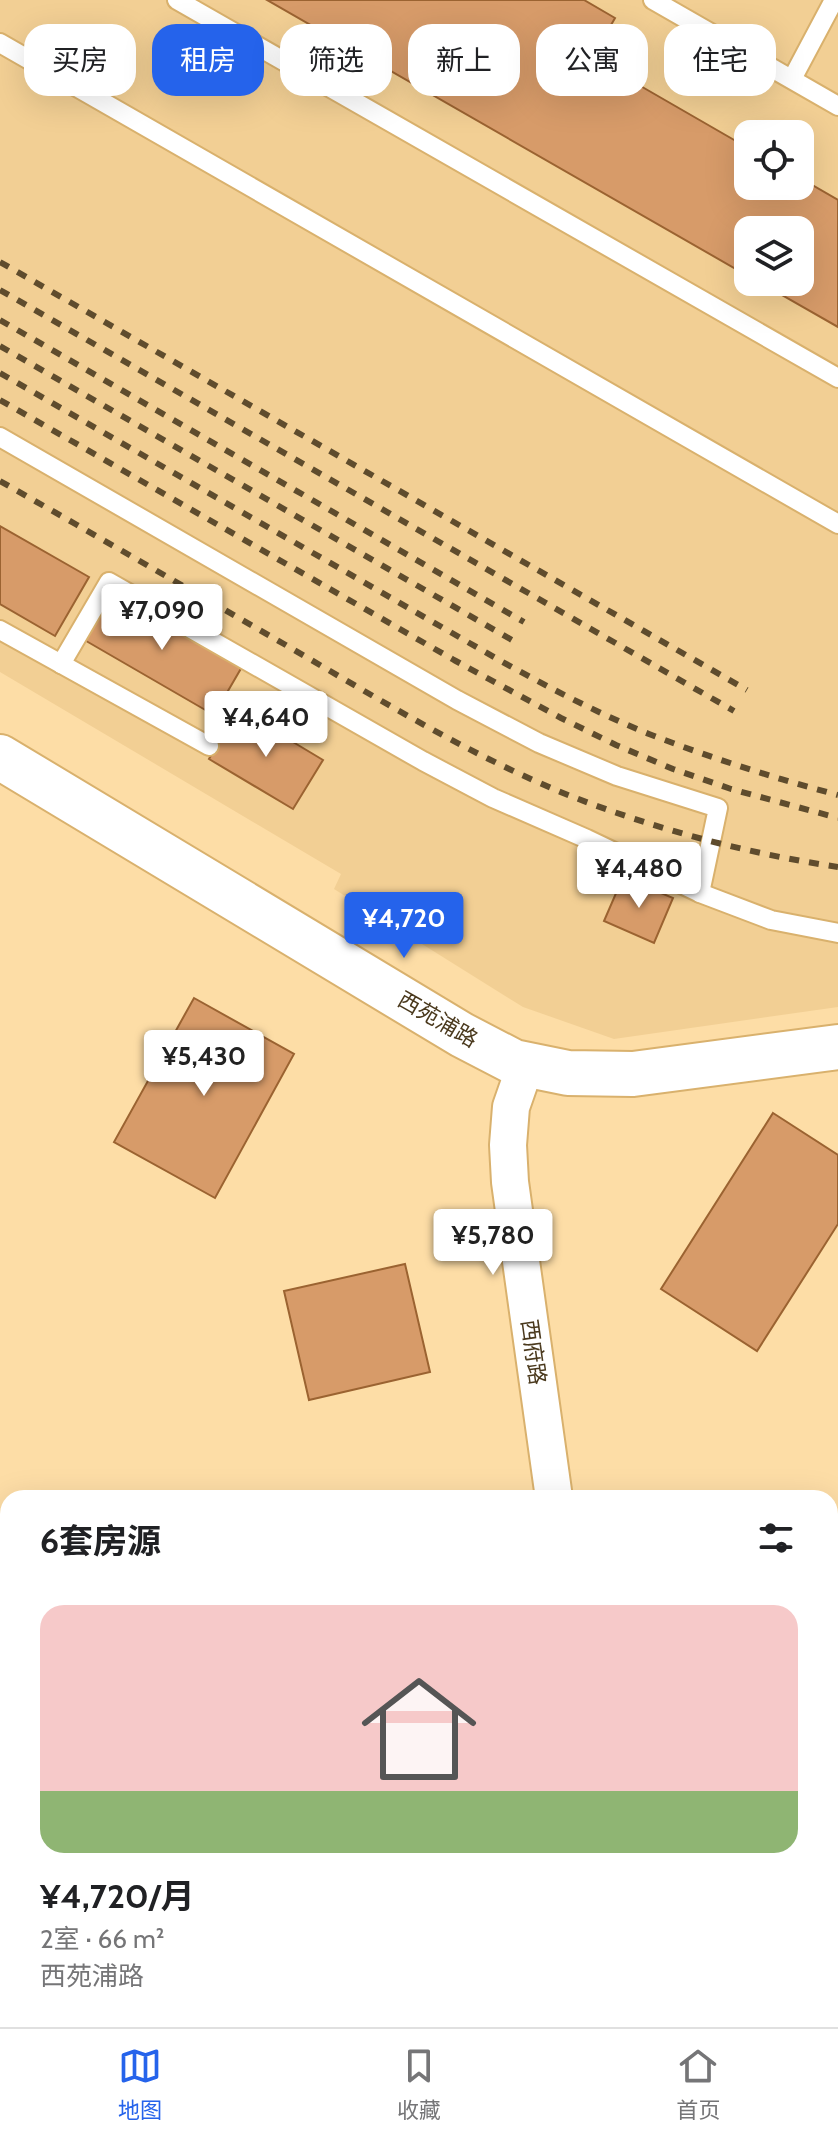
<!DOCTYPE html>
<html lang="zh">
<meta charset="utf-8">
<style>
:root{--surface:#fff;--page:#f2f2f2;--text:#202124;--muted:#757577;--line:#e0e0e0;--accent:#2563eb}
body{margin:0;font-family:Cabin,"Noto Sans SC",sans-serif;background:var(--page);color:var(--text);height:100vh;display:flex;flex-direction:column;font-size:30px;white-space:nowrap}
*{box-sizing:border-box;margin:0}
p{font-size:26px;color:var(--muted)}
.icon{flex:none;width:44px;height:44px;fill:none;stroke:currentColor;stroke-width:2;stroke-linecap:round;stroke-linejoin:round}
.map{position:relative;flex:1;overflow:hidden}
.sheet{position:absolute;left:0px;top:1490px;width:838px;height:538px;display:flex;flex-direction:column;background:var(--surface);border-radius:24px 24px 0 0;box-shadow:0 8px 32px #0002}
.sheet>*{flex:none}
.guide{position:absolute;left:24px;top:24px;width:790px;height:72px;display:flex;gap:16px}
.fabs{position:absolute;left:734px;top:120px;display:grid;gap:16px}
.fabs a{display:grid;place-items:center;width:80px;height:80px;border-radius:16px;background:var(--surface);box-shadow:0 8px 32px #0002;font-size:40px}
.price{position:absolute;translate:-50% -68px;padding:0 18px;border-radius:8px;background:#fff;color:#222;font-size:26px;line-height:52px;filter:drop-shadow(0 2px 4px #0008)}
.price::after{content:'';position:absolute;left:50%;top:48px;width:24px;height:18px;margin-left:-12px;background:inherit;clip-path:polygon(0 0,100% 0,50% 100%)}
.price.selected{background:var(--accent);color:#fff}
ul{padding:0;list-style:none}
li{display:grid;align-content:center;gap:16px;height:424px;padding:0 40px}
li+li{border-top:2px solid var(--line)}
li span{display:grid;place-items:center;height:248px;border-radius:24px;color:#555}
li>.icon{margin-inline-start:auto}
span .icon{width:144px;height:144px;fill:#fffc;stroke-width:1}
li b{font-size:34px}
h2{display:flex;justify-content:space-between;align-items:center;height:96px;padding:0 40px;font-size:34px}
.pill{padding:0 28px;border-radius:24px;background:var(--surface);box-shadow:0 8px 32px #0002;font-size:28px;line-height:72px}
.pill.selected{background:var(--accent);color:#fff}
.menu{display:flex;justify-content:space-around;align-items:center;height:112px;border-top:2px solid var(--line);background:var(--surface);font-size:22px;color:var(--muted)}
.menu a{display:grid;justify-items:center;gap:4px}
.menu .selected{color:var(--accent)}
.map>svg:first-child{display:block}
.built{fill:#f2cf94;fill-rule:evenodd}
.building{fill:#d79b69;stroke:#9b6331;stroke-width:2}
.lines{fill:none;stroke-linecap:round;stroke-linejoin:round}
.service-casing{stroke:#d9b16d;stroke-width:22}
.minor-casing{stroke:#d9b16d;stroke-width:40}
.tertiary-casing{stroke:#d9b16d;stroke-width:48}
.service{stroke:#fff;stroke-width:18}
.minor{stroke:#fff;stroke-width:36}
.tertiary{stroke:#fff;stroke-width:44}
.rail{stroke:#5f4c2d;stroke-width:6;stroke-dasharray:10 10;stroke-linecap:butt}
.labels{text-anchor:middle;stroke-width:8;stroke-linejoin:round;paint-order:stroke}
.street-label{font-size:22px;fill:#4a391d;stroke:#fff}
</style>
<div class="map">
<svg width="838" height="2027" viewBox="0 0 838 2027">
<rect width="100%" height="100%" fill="#fddda6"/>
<path class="built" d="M0 0H838V1007L614 1039 523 1007 334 889 341 874 0 672ZM748 134H800V186H748ZM748 230H800V282H748Z"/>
<g class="building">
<path d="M267 0H584L615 18 592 58 748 148V186H800V178L838 200V327L759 282H800V230H748V276Z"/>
<path d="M0 526 89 577 55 636 0 604Z"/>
<path d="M110 588 243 665 214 715 81 638Z"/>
<path d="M238 709 323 760 293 809 209 759Z"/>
<path d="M623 877 673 898 654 943 604 921Z"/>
<path d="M194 998 294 1054 215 1198 114 1142Z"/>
<path d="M773 1113 838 1155V1224L757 1351 661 1289Z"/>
<path d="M405 1264 430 1372 309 1400 284 1291Z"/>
<path d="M0 1638H8V1816H6L0 1738Z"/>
</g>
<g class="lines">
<g class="service-casing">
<g id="service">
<path d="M177 0 838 378"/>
<path d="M653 0 838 106"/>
<path d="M0 43 838 524"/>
<path d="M792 79 834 0"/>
<path d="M0 437 457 700 539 743 617 776 718 808 700 893"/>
<path d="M0 630 209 746"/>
<path d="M61 664 109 582 423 761 493 798 587 839 700 893 771 920 838 933"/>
</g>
</g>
<g class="minor-casing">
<g id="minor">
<path d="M526 1064 511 1107 508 1145 510 1182 554 1498"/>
<path d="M830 1943 838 1942"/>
<path d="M0 1970H8"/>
<path d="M623 2020 624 2027"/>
</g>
</g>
<g class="tertiary-casing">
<path id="tertiary" d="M0 757 462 1035 514 1062 568 1073 633 1074 838 1047"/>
</g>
<use href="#service" class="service"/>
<use href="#minor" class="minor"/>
<use href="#tertiary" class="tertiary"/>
<g class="rail">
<path d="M0 262 747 690"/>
<path d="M0 290 734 711"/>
<path d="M0 320 524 622"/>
<path d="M0 346 512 640"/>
<path d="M0 373 499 660C548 687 597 713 649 734 711 758 774 778 838 795"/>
<path d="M0 400 454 660 561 718 616 745 673 769 731 789 838 818"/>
<path d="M0 481C95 535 190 590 284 644 375 697 466 753 563 793 651 828 744 853 838 867"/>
</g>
</g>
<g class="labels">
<g class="street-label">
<text transform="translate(438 1019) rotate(30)" y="8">西苑浦路</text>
<text transform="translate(534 1352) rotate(82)" y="8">西府路</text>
</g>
</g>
</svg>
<div class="fabs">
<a><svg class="icon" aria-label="locate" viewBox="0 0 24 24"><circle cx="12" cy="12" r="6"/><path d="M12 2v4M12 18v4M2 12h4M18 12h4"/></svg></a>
<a><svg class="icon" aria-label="layers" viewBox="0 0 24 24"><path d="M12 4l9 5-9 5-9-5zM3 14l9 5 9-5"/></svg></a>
</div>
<b class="price" style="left:162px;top:652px">¥7,090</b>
<b class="price" style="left:266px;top:759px">¥4,640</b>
<b class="price" style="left:639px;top:910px">¥4,480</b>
<b class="price selected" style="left:404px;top:960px">¥4,720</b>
<b class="price" style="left:204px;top:1098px">¥5,430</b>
<b class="price" style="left:493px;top:1277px">¥5,780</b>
<div class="guide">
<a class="pill">买房</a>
<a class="pill selected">租房</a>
<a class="pill">筛选</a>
<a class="pill">新上</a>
<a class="pill">公寓</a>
<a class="pill">住宅</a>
</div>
<section class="sheet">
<h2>6套房源<svg class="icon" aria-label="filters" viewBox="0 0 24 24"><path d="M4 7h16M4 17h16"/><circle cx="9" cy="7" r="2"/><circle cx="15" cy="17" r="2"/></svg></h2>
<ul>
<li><span style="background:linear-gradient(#f6c9c9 75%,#8fb573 0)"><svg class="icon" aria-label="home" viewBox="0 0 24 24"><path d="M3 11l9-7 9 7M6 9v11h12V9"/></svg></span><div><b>¥4,720/月</b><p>2室 · 66 m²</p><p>西苑浦路</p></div></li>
</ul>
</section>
</div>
<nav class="menu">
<a class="selected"><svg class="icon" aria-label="map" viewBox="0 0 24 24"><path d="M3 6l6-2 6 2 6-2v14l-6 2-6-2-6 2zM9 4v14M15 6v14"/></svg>地图</a>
<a><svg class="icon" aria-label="saved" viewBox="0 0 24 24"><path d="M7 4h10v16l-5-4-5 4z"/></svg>收藏</a>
<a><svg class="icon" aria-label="home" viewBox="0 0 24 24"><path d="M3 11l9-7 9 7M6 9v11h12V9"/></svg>首页</a>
</nav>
